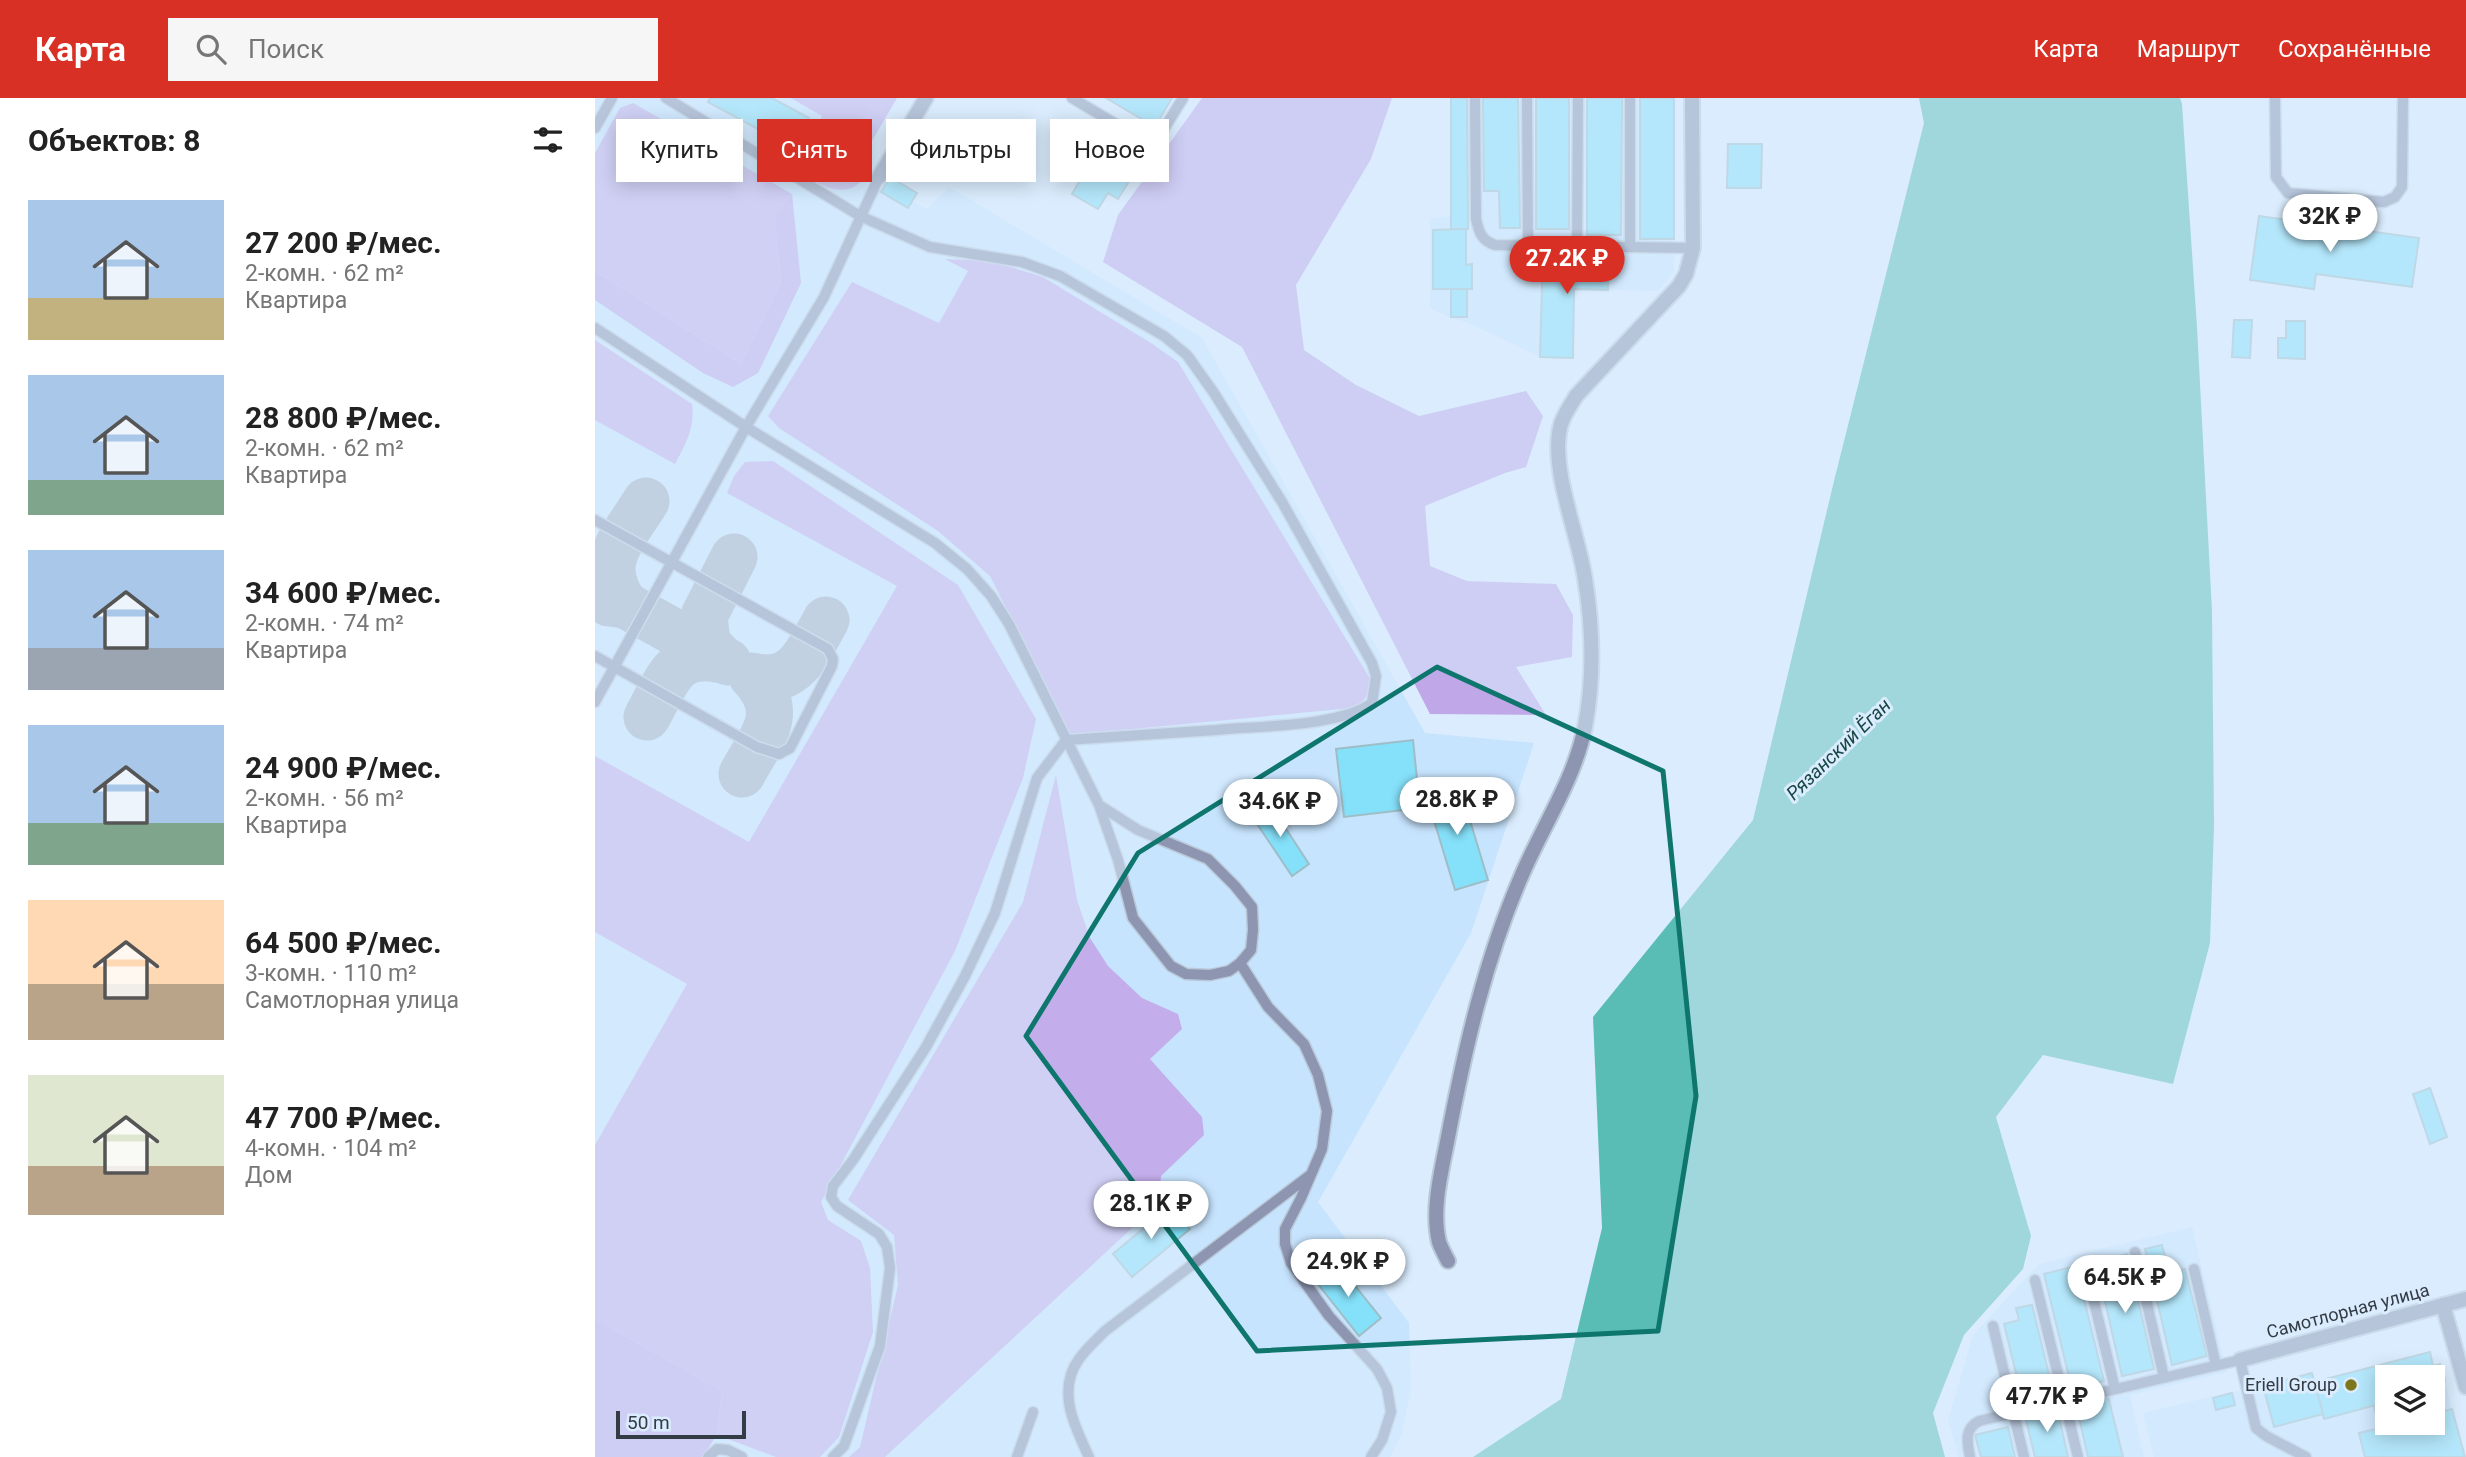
<!DOCTYPE html>
<html lang="ru">
<meta charset="utf-8">
<style>
:root{--surface:#fff;--page:#f6f6f6;--text:#222;--muted:#767676;--accent:#d93025}
body{margin:0;font-family:Roboto,sans-serif;background:var(--page);color:var(--text);height:100vh;display:flex;flex-direction:column;font-size:26px;white-space:nowrap}
*{box-sizing:border-box;margin:0}
p{font-size:23px;color:var(--muted)}
.icon{flex:none;width:38px;height:38px;fill:none;stroke:currentColor;stroke-width:2;stroke-linecap:round;stroke-linejoin:round}
.map{position:relative;flex:1;overflow:hidden}
.drawer{display:flex;flex-direction:column;background:var(--surface);width:595px}
.drawer>*{flex:none}
.hud{position:absolute;left:21px;top:21px;width:665px;height:63px;display:flex;gap:14px}
.buttons{position:absolute;left:1780px;top:1267px;display:grid;gap:14px}
.buttons a{display:grid;place-items:center;width:70px;height:70px;border-radius:0px;background:var(--surface);box-shadow:0 4px 18px #0003;font-size:35px}
.scale{position:absolute;left:21px;bottom:18px;width:130px;box-sizing:border-box;padding-left:7px;border:4px solid #333c44;border-top:0;font-size:19px;line-height:24px;white-space:nowrap;color:#333c44;-webkit-text-stroke:5px #daecfd;paint-order:stroke}
.price{position:absolute;translate:-50% -60px;padding:0 16px;border-radius:24px;background:#fff;color:#222;font-size:23px;line-height:46px;filter:drop-shadow(0 2px 4px #0008)}
.price::after{content:'';position:absolute;left:50%;top:42px;width:21px;height:16px;margin-left:-10px;background:inherit;clip-path:polygon(0 0,100% 0,50% 100%)}
.price.current{background:var(--accent);color:#fff}
ul{padding:0;list-style:none}
li{display:flex;align-items:center;gap:21px;height:175px;padding:0 28px}
li span{display:grid;place-items:center;flex:none;width:196px;height:140px;border-radius:0px;color:#555}
li>.icon{margin-inline-start:auto}
span .icon{width:84px;height:84px;fill:#fffc;stroke-width:1}
li b{font-size:30px}
h2{display:flex;justify-content:space-between;align-items:center;height:84px;padding:0 28px;font-size:30px}
.tag{padding:0 24px;border-radius:0px;background:var(--surface);box-shadow:0 4px 18px #0003;font-size:24px;line-height:63px}
.tag.current{background:var(--accent);color:#fff}
header{display:flex;align-items:center;gap:42px;box-sizing:border-box;height:98px;padding:0 35px;background:var(--accent);color:#fff}
header strong{font-size:33px}
nav{display:flex;gap:38px;margin-inline-start:auto;font-size:24px}
.search{width:490px;height:63px;background:var(--page);display:flex;align-items:center;gap:18px;box-sizing:border-box;padding:0 24px;border-radius:0px;color:var(--muted);font-size:26px}
main{display:flex;flex:1;min-height:0}
.map>svg:first-child{display:block}
.built{fill:#c7e4fe;fill-rule:evenodd}
.green{fill:#c4adeb}
.forest{fill:#bfa7e8}
.water{fill:#59bcb5}
.lines{fill:none;stroke-linecap:round;stroke-linejoin:round}
.taxiway{stroke:#a2b0be;stroke-width:47}
.building{fill:#85e0f9;stroke:#9ebec7;stroke-width:2}
.lane-casing{stroke:#b9c9d8;stroke-width:13}
.street-casing{stroke:#b9c9d8;stroke-width:18}
.lane{stroke:#8d95b1;stroke-width:10}
.street{stroke:#8d95b1;stroke-width:14}
.marked{fill:none;stroke:#0f766e;stroke-width:5;stroke-linejoin:round}
.poi-dot{fill:#7d761a;stroke:#daecfd;stroke-width:2.5}
.labels{text-anchor:middle;stroke-width:6;stroke-linejoin:round;paint-order:stroke}
.street-label{font-size:18px;fill:#333c44;stroke:#daecfd}
.poi-label{font-size:18px;fill:#333c44;stroke:#daecfd;text-anchor:end}
.water-label{font-size:19px;font-style:italic;fill:#184643;stroke:#daecfd}
</style>
<header>
<strong>Карта</strong>
<div class="search"><svg class="icon" aria-label="search" viewBox="0 0 24 24"><circle cx="10" cy="10" r="6"/><path d="M15 15l6 6"/></svg>Поиск</div>
<nav><a>Карта</a><a>Маршрут</a><a>Сохранённые</a></nav>
</header>
<main>
<section class="drawer">
<h2>Объектов: 8<svg class="icon" aria-label="filters" viewBox="0 0 24 24"><path d="M4 7h16M4 17h16"/><circle cx="9" cy="7" r="2"/><circle cx="15" cy="17" r="2"/></svg></h2>
<ul>
<li><span style="background:linear-gradient(#a9c7e8 70%,#c2b280 0)"><svg class="icon" aria-label="home" viewBox="0 0 24 24"><path d="M3 11l9-7 9 7M6 9v11h12V9"/></svg></span><div><b>27 200 ₽/мес.</b><p>2-комн. · 62 m²</p><p>Квартира</p></div></li>
<li><span style="background:linear-gradient(#a9c7e8 75%,#7fa58c 0)"><svg class="icon" aria-label="home" viewBox="0 0 24 24"><path d="M3 11l9-7 9 7M6 9v11h12V9"/></svg></span><div><b>28 800 ₽/мес.</b><p>2-комн. · 62 m²</p><p>Квартира</p></div></li>
<li><span style="background:linear-gradient(#a9c7e8 70%,#9aa5b1 0)"><svg class="icon" aria-label="home" viewBox="0 0 24 24"><path d="M3 11l9-7 9 7M6 9v11h12V9"/></svg></span><div><b>34 600 ₽/мес.</b><p>2-комн. · 74 m²</p><p>Квартира</p></div></li>
<li><span style="background:linear-gradient(#a9c7e8 70%,#7fa58c 0)"><svg class="icon" aria-label="home" viewBox="0 0 24 24"><path d="M3 11l9-7 9 7M6 9v11h12V9"/></svg></span><div><b>24 900 ₽/мес.</b><p>2-комн. · 56 m²</p><p>Квартира</p></div></li>
<li><span style="background:linear-gradient(#ffd9b3 60%,#b9a48a 0)"><svg class="icon" aria-label="home" viewBox="0 0 24 24"><path d="M3 11l9-7 9 7M6 9v11h12V9"/></svg></span><div><b>64 500 ₽/мес.</b><p>3-комн. · 110 m²</p><p>Самотлорная улица</p></div></li>
<li><span style="background:linear-gradient(#dfe7d0 65%,#b9a48a 0)"><svg class="icon" aria-label="home" viewBox="0 0 24 24"><path d="M3 11l9-7 9 7M6 9v11h12V9"/></svg></span><div><b>47 700 ₽/мес.</b><p>4-комн. · 104 m²</p><p>Дом</p></div></li>
</ul>
</section>
<div class="map">
<svg width="1871" height="1359" viewBox="0 0 1871 1359">
<rect width="100%" height="100%" fill="#daecfd"/>
<g class="built">
<path d="M0 0H302L264 66 292 84 295 79 322 95 317 103 332 111 354 89 607 240 830 635 939 645 876 835 723 1104 814 1225 816 1293 806 1338 795 1359H0Z"/>
<path d="M856 0H1079V174L1063 193 979 191 978 260 945 259 872 224 856 220 835 210V120L856 119Z"/>
<path d="M1597 1129 1632 1274 1535 1297 1549 1359H1364L1353 1323 1378 1237 1444 1166Z"/>
<path d="M1835 1254 1838 1267 1845 1266 1870 1359H1559L1548 1315 1717 1275 1720 1284ZM1792 1279H1838V1325H1792Z"/>
</g>
<g class="green">
<path d="M196 0H302L265 63 274 72C256 108 222 87 200 69L227 18Z"/>
<path d="M38 5 197 96 179 119 186 184 146 266 0 173V55L25 10Z"/>
<path d="M350 161 396 163 448 179 556 245 583 264 774 579C774 597 773 601 757 610L475 637 395 478 343 433 184 330 173 318 257 184 344 225 373 173Z"/>
<path d="M0 242 97 306C100 330 91 345 80 366L0 322Z"/>
<path d="M178 363 363 487 441 621 428 680 360 853 226 1104 233 1122 266 1143 275 1170 278 1234 244 1339 225 1359H181L122 1337 127 1293 0 1221V1047L92 886 0 834V658L154 744 302 488 132 395 139 378 150 364Z"/>
<path d="M461 677 482 802 495 840 513 868 547 900 583 916 587 931 555 961 607 1019 609 1037 566 1078 564 1105 290 1359H254L265 1349 303 1187 299 1137 253 1102 428 804Z"/>
</g>
<g class="forest">
<path d="M607 0H797L776 61 701 187 709 252 761 287 824 318 931 293 948 318 931 369 910 375 830 408 835 468 872 483 961 486 978 517 977 559 921 569 951 617 835 616 647 249 508 164 523 117Z"/>
<path d="M197 96 206 185 163 275 138 289 108 275 0 202V173L146 266 186 184 179 119Z"/>
<path d="M0 1221 127 1293 122 1337 107 1359H0Z"/>
</g>
<path class="water" d="M1324 0H1585L1587 6 1602 229 1617 513 1619 728 1615 845 1578 986 1448 957 1401 1019 1436 1138 1428 1171 1369 1237 1338 1315 1350 1359H878L966 1301 1007 1130 998 919 1158 722 1239 383 1329 25Z"/>
<g class="lines">
<g class="taxiway">
<path d="M0 490 133 564"/>
<path d="M14 505 30 507C0 464 28 441 51 403"/>
<path d="M52 619C73 582 78 551 128 562L112 545 109 518 139 459"/>
<path d="M147 676C167 639 192 615 157 578 200 589 213 554 231 522"/>
</g>
</g>
<g class="building">
<path d="M115 0H177L214 20 198 50 113 4Z"/>
<path d="M511 0H577L560 29Z"/>
<path d="M856 0H872L873 131H856Z"/>
<path d="M888 0H923L925 130H905L904 93H889Z"/>
<rect x="941" y="0" width="33" height="131"/>
<path d="M992 0H1027L1026 137H992Z"/>
<rect x="1045" y="0" width="34" height="141"/>
<path d="M509 40 547 62 523 101 513 95 503 111 477 96Z"/>
<path d="M1133 46H1167L1166 90H1132Z"/>
<path d="M295 79 322 95 313 110 286 94Z"/>
<path d="M1664 118 1824 140 1817 189 1721 176 1719 191 1655 182Z"/>
<path d="M871 131V167L877 166V191H838V132Z"/>
<path d="M948 154 1014 156 1013 192 979 191 978 260 945 259Z"/>
<rect x="856" y="191" width="16" height="28"/>
<path d="M1639 222H1657L1655 260 1637 259Z"/>
<path d="M1691 223H1710V261L1683 260V240H1691Z"/>
<path d="M818 642 825 710 749 719 741 651Z"/>
<path d="M864 686 893 782 860 792 831 696Z"/>
<path d="M674 705 714 766 697 778 656 717Z"/>
<path d="M1835 990 1852 1039 1835 1046 1818 996Z"/>
<path d="M575 1108 595 1131 537 1179 518 1156Z"/>
<path d="M1567 1147 1574 1175 1590 1171 1612 1258 1577 1267 1550 1151Z"/>
<path d="M1532 1156 1559 1271 1527 1278 1501 1164Z"/>
<path d="M741 1164 786 1220 764 1238 719 1181Z"/>
<path d="M1481 1168 1509 1283 1477 1291 1449 1176Z"/>
<path d="M1437 1207 1459 1297 1428 1304 1409 1226 1424 1222 1421 1210Z"/>
<path d="M1835 1254 1838 1268 1845 1266 1850 1282 1843 1284 1844 1290 1838 1292V1279H1792V1304L1729 1321 1719 1284Z"/>
<path d="M1717 1275 1728 1316 1679 1329 1668 1288Z"/>
<path d="M1637 1295 1640 1307 1621 1312 1618 1300Z"/>
<path d="M1513 1298 1528 1359H1493L1481 1306Z"/>
<path d="M1792 1304V1325H1838V1316L1857 1311 1870 1359H1770L1764 1335 1785 1330 1779 1308Z"/>
<path d="M1462 1310 1473 1359H1440L1430 1318Z"/>
<path d="M1413 1329 1420 1359H1386L1380 1337Z"/>
</g>
<g class="lines">
<g class="lane-casing">
<g id="lane">
<path d="M71 0 265 118 335 149 427 164 465 178 569 238 592 257 619 295 687 404 777 565 781 578 777 605C744 629 662 628 621 632 571 635 521 639 471 642L442 680 400 815 370 878 331 949 258 1062 238 1088 236 1099 242 1108 284 1136 292 1149 295 1170 285 1248 249 1348 238 1359"/>
<path d="M477 0 551 44 562 42 588 0"/>
<path d="M880 0 881 121C884 134 886 142 900 147L1098 150"/>
<path d="M932 0 933 148"/>
<path d="M1035 0V149"/>
<path d="M1680 0 1681 79 1693 95 1789 104 1800 99 1807 89 1808 0"/>
<path d="M0 30 17 0"/>
<path d="M982 149 983 0"/>
<path d="M0 230 151 329 340 445 372 471 396 498 414 526 504 707 523 762 538 820 576 868 591 876 615 877 634 873 645 865 656 852 658 832 657 809 640 788 613 761 543 732 504 707"/>
<path d="M0 422 233 551 238 561 237 568 195 650 184 656 162 649 0 558"/>
<path d="M0 604 151 329 229 199 284 79"/>
<path d="M645 865 673 909 709 946 723 977 732 1013 727 1051 706 1100 690 1131V1146L696 1165 734 1218 782 1271 792 1290 796 1314 787 1342 776 1359"/>
<path d="M1540 1154 1569 1279"/>
<path d="M1490 1166 1520 1291"/>
<path d="M1599 1171 1621 1267"/>
<path d="M1440 1182 1483 1359"/>
<path d="M1398 1228 1429 1359"/>
<path d="M113 1359 122 1351 133 1352 147 1359"/>
<path d="M422 1359 438 1314"/>
<path d="M494 1359C480 1329 461 1293 484 1261 491 1251 501 1242 510 1233L714 1078"/>
<path d="M1375 1359C1372 1344 1369 1331 1384 1323L1645 1262 1661 1330 1671 1338 1711 1359"/>
</g>
</g>
<g class="street-casing">
<g id="street">
<path d="M284 79 331 0"/>
<path d="M853 1163C850 1157 846 1150 844 1144 836 1111 847 1071 853 1039 870 950 890 862 926 779 947 729 979 683 990 629 999 581 998 530 990 481 984 439 958 378 964 336 965 322 974 310 981 298L1084 188 1091 176 1098 150 1097 0"/>
<path d="M1848 1207 1871 1289"/>
<path d="M1645 1262 1871 1201"/>
</g>
</g>
<use href="#lane" class="lane"/>
<use href="#street" class="street"/>
</g>
<path d="M0 0H1871V1359H0ZM842 569 1068 673 1101 998 1063 1233 662 1253 431 938 543 755Z" fill="#daecfd" fill-opacity=".55" fill-rule="evenodd"/>
<path class="marked" d="M842 569 1068 673 1101 998 1063 1233 662 1253 431 938 543 755Z"/>
<circle class="poi-dot" cx="1756" cy="1287" r="7"/>
<g class="labels">
<g class="street-label">
<text transform="translate(1753 1213) rotate(-15)" y="6">Самотлорная улица</text>
</g>
<g class="poi-label">
<text x="1742" y="1293">Eriell Group</text>
</g>
<g class="water-label">
<text transform="translate(1243 651) rotate(-44)" y="7">Рязанский Ёган</text>
</g>
</g>
</svg>
<div class="buttons">
<a><svg class="icon" aria-label="layers" viewBox="0 0 24 24"><path d="M12 4l9 5-9 5-9-5zM3 14l9 5 9-5"/></svg></a>
</div>
<div class="scale">50 m</div>
<b class="price" style="left:1735px;top:156px">32K ₽</b>
<b class="price current" style="left:972px;top:198px">27.2K ₽</b>
<b class="price" style="left:862px;top:739px">28.8K ₽</b>
<b class="price" style="left:685px;top:741px">34.6K ₽</b>
<b class="price" style="left:556px;top:1143px">28.1K ₽</b>
<b class="price" style="left:753px;top:1201px">24.9K ₽</b>
<b class="price" style="left:1530px;top:1217px">64.5K ₽</b>
<b class="price" style="left:1452px;top:1336px">47.7K ₽</b>
<div class="hud">
<a class="tag">Купить</a>
<a class="tag current">Снять</a>
<a class="tag">Фильтры</a>
<a class="tag">Новое</a>
</div>
</div>
</main>
